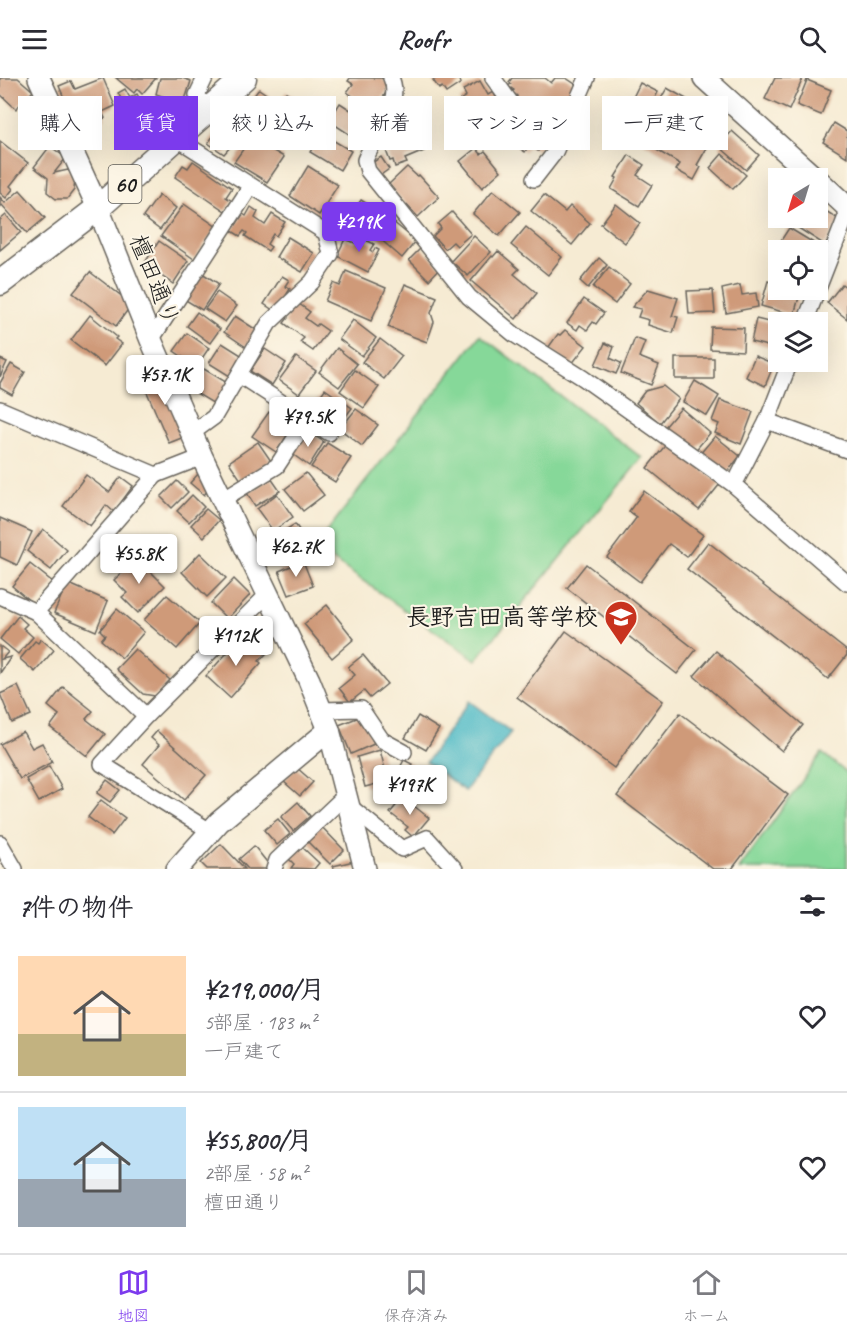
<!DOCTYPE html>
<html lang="ja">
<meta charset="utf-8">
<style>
:root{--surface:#fff;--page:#f7f7f7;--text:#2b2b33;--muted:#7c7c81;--line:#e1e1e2;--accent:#7c3aed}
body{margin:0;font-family:Caveat,"Klee One",sans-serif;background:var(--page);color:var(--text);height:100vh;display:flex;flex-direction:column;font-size:22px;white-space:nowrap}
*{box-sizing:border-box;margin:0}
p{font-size:20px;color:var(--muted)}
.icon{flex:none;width:33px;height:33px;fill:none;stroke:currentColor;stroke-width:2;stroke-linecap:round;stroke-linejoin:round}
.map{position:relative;height:791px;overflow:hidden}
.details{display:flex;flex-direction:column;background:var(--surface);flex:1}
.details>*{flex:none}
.hud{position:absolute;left:18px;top:18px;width:812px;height:54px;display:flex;gap:12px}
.needle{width:39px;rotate:218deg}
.fabs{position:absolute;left:768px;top:90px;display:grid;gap:12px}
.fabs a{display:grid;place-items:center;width:60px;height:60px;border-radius:0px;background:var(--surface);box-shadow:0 6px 24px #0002;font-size:30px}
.price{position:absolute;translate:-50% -51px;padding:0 14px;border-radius:6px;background:#fff;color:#222;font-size:20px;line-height:39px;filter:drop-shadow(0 2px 3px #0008)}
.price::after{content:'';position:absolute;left:50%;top:36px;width:18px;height:14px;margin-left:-9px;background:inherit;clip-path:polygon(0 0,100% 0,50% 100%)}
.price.selected{background:var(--accent);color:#fff}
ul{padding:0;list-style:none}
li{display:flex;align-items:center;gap:18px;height:150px;padding:0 18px}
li+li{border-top:2px solid var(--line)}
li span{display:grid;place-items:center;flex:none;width:168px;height:120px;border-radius:0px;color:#555}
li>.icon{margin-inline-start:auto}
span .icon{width:72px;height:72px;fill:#fffc;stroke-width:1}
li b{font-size:26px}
h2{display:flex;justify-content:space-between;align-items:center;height:72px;padding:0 18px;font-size:26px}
.chip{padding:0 21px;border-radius:0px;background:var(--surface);box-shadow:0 6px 24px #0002;font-size:21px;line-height:54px}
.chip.selected{background:var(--accent);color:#fff}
header{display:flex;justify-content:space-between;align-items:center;height:78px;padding:0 18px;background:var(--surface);font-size:27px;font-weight:600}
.tabs{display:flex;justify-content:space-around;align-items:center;height:84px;border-top:2px solid var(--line);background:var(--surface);font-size:16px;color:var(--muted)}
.tabs a{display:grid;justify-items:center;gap:3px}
.tabs .selected{color:var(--accent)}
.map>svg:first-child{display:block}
.green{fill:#86d899;stroke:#517a5a;stroke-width:1.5}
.water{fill:#4cb9c6;stroke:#346a71;stroke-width:1.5}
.building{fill:#cf9a79}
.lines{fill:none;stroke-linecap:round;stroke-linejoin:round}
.street-casing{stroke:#68645c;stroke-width:18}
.secondary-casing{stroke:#68645c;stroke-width:24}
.primary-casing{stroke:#68645c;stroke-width:27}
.street{stroke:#fff;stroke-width:15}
.secondary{stroke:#fff;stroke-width:21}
.primary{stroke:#fff;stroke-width:24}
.labels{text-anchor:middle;stroke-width:4.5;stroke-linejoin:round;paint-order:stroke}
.shield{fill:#fcf5e5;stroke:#5f5d58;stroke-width:1.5}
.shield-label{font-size:22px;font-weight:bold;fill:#1c1c1c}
.street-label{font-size:24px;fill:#1c1c1c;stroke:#fcf5e5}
.poi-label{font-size:24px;font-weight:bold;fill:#1c1c1c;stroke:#fcf5e5;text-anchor:end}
</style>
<header><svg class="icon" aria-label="menu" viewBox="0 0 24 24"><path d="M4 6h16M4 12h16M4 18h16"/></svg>Roofr<svg class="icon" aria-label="search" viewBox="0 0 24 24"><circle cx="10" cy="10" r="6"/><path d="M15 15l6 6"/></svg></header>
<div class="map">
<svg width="847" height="791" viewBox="0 0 847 791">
<rect width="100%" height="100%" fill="#fcf5e5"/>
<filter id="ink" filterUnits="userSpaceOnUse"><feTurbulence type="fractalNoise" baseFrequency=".0167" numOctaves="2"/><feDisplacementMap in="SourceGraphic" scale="12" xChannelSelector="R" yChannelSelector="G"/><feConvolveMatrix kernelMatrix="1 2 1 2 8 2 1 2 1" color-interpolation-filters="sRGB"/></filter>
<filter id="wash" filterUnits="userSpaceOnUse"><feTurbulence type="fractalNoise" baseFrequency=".008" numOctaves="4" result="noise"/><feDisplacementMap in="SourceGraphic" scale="24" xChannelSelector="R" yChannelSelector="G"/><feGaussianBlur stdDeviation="1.35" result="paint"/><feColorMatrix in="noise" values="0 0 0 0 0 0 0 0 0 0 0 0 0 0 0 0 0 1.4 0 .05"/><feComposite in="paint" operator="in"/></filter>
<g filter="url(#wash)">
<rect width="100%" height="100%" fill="#f6ebd3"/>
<g class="green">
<path d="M480 257 642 380 476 582 332 481 324 457Z"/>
<path d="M822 675 847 695V791H739Z"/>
</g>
<path class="water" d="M469 623 511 654 465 713 426 684Z"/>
<g id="blocks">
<g class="building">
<path d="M0 0H18L33 13 16 31 0 16Z"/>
<path d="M103 0 115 28 102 34 105 40 95 44 93 38 75 46 59 8 71 3 75 11Z"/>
<path d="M116 0H156L142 16 137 11 134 15Z"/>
<path d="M160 0H182L191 3 184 25 156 16Z"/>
<path d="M350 0H381L391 7 378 27 371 22 366 28 347 14 353 6 348 3Z"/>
<path d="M437 0H457L461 5 446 15 442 9 439 11 433 2Z"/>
<path d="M512 0H545L551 5 555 0H566L581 10 564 35 552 27 548 32 537 24 531 34 514 22 517 18 512 14 514 12 508 8 511 6 509 4Z"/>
<path d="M775 0H803L789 32 765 21Z"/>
<path d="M807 2 831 12 821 37 797 27Z"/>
<path d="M480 3 488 17 493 14 501 28 479 40 472 28 465 31 460 22 466 18 463 12Z"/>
<path d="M640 5 658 14 639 51 622 42Z"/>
<path d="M667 10 723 42 697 87 701 89 694 102 676 92 680 86 638 61Z"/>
<path d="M125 11 130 20 137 16 141 23 127 31 118 15Z"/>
<path d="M259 11 269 18 264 26 268 29 260 40 244 28 250 18 253 19Z"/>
<path d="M286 14 304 25 298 34 321 49 311 65 270 38Z"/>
<path d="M340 25 369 44 358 62 329 43Z"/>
<path d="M413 27 418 39 401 46 396 34Z"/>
<path d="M144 28 155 47 143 54 133 35Z"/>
<path d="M235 29 257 46 239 71 232 67 224 76 208 65Z"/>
<path d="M395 37 400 49 412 44 424 73 405 81 407 85 395 89 393 82 390 83 380 57 391 52 389 47 393 45 391 39Z"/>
<path d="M518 44 546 63 538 73 529 67 525 74 512 65 517 58 511 54Z"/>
<path d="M834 45 847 53V79L823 64Z"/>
<path d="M732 53 759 77 746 92 719 68Z"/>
<path d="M321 55 351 73 340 92 310 74Z"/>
<path d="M251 60 284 79 267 104 234 84Z"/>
<path d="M0 63 28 85 10 108 13 111 6 120 0 115Z"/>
<path d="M50 68 66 80 54 95 68 92 75 99 74 112 67 121H56L47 114 48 100 34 89Z"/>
<path d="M476 70 481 76 485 73 501 93 482 110 460 83Z"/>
<path d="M722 76 746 97 733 111 710 90Z"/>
<path d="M629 77 644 87 637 97 652 107 639 128 611 111 617 100 615 99Z"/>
<path d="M381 79 389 91 378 99 370 86Z"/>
<path d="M193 83 232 110 226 119 232 123 225 133 175 99 183 87 188 90Z"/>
<path d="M308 88 338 107 319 137 290 118Z"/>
<path d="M407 89 417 98 419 97 439 119 418 139 388 107Z"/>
<path d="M20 112 45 140 27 155 2 127 0 129V119L5 125Z"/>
<path d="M493 112 520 134 499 158 473 136Z"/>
<path d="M159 117 176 130 160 152 143 139Z"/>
<path d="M544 117 565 134 570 128 590 145 572 167 531 133Z"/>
<path d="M361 122 387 139 372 161 346 144Z"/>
<path d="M184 126 217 149 194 181 161 158Z"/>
<path d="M616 126 640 145 625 165 601 146Z"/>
<path d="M818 128 840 142 825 167 792 146 796 140H818Z"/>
<path d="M251 129 258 134 255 140 265 147 272 136 285 144 276 158 273 156 267 166 271 169 268 173 245 158 247 155 244 153 240 158 232 153 243 136 246 138Z"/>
<path d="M452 134 471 156 457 168 453 164 445 171 433 158 441 150 438 146Z"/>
<path d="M6 137 21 154 0 172V142Z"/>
<path d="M392 143 416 163 402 180 378 159Z"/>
<path d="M526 149 562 179 548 197 511 167Z"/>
<path d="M789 150 822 170 818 177V172H787L778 167Z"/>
<path d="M358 158 374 166 370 172 373 174 375 170 379 172 368 194 337 178 345 161 355 165Z"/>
<path d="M474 158 491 174 468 198 451 183Z"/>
<path d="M288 159 314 175 302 194 276 179Z"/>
<path d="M159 163 188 183 173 206 144 186Z"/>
<path d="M421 170 441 189 429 202 409 182Z"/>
<path d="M498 173 519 191 514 196 537 215 516 241 471 203 492 178 493 179Z"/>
<path d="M599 180 607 187 588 210 580 203Z"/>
<path d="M609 189 630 206 615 226 593 209Z"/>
<path d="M346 193 386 210 371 243 325 223 333 205 340 208Z"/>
<path d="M90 194 132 226 116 248 73 215Z"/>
<path d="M202 195 219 206 202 232 184 221Z"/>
<path d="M282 198 289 202 285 208 290 211 276 234 264 226Z"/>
<path d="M768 203 778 206V212H801L794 237 761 228Z"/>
<path d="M405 206 437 219 431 235 434 244 427 264 388 249Z"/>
<path d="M842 206 847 210V241L827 225Z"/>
<path d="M740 207 742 217 756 215 758 229 726 235 722 211Z"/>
<path d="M648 211 678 220 672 238 678 239 673 255 648 247 649 242 638 239 641 231 632 229Z"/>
<path d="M713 212 715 235 689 236 687 213Z"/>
<path d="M217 214 237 228 225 244 205 231Z"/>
<path d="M584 221 604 235 596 246 593 244 587 252 580 247 577 252 567 245Z"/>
<path d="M295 223 310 234 305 240 316 248 318 246 328 253 313 273 300 264 304 260 284 245 288 240 284 237Z"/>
<path d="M197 234 220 251 210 265 187 248Z"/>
<path d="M90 237 117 259 115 261 122 266 105 288 71 262Z"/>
<path d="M235 238 258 253 246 269 224 254Z"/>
<path d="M756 241 777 246 772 269 751 264Z"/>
<path d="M353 242 376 260 362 278 339 261Z"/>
<path d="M711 249 744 250 743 273 710 271Z"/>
<path d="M565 252 586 268 571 287 548 270 558 256 560 257Z"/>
<path d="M187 255 209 270 194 292 181 283 184 280 174 273Z"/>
<path d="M635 260 645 264 639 279 659 287 651 307 621 295Z"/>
<path d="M380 261 402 278 384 301 362 284Z"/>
<path d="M222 265 246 280 233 300 209 285Z"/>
<path d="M605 265 614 269 610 280 621 285 616 296 595 287Z"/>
<path d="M337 270 357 286 339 309 319 294Z"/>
<path d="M265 271 286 285 272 307 250 293Z"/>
<path d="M755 278 774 286 765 308 746 299Z"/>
<path d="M296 279 316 293 299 316 279 302Z"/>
<rect x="675" y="280" width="39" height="21"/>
<path d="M0 281 7 284 0 299Z"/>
<path d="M11 286 25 294 12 317 0 310V305Z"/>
<path d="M160 290 189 357 169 365 140 298Z"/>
<path d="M204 291 229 306 216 327 191 312Z"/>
<path d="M355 292 379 309 364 330 340 313Z"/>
<path d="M695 303 719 318 707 338 683 324Z"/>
<path d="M663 308 679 321 660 345 636 325 645 313Z"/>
<path d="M325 311 352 330 336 351 310 332Z"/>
<path d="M720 322 753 334 741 366 715 355 719 346 712 343Z"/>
<path d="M681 330 710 355 694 374 665 349Z"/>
<path d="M356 331 378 347 362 368 340 351Z"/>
<path d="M269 334 293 350 276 374 252 358Z"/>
<path d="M306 352 324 364 309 388 291 375Z"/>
<path d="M715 358 740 378 725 397 699 377Z"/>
<path d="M258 364 271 383 241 402 229 384Z"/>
<path d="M668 364 720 406 699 432 647 390Z"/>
<path d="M327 365 351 380 335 404 311 389Z"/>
<path d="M199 395 213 406 204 417 190 405Z"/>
<path d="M306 395 324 417 303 433 285 411Z"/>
<path d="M86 397 109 414 121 399 133 408 114 434 106 427 90 448 63 428Z"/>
<path d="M271 400 280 413 255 428 247 415Z"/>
<path d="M177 403 188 414 172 430 161 419Z"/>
<path d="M644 413 703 457 687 479 669 466 640 504 607 479 637 439 629 433Z"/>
<path d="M277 416 293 439 273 453 257 431Z"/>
<path d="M192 417 204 429 189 444 177 433Z"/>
<path d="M206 431 219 442 204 459 191 447Z"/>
<path d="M0 440 32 454 17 487 0 479Z"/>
<path d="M295 446 306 462 287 474 276 458Z"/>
<path d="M43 451 67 472 51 492 27 473Z"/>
<path d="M708 464 847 573V577L828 601 687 491Z"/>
<path d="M200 475 226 500 207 519 182 494Z"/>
<path d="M137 480 165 508 138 535 122 519 127 515 114 502Z"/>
<path d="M303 483 313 508 289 517 279 493Z"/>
<path d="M30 486 54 505 36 528 12 508Z"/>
<path d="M586 486 696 572 677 596 567 510Z"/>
<path d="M234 501 250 517 227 541 211 525Z"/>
<path d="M67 505 108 523 96 553 54 535Z"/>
<path d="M167 517 200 545 177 571 144 542Z"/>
<path d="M327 527 354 561 332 580 304 546Z"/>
<path d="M117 531 144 554 122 580 101 562 105 557 100 552Z"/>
<path d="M18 538 27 546 23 550 33 559 18 576 0 561Z"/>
<path d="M566 553 663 623 614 690 517 619Z"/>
<path d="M246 558 266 576 259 583 261 585 230 620 206 598 236 565 238 566Z"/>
<path d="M41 561 54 572 35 594 20 581 35 563 38 565Z"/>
<path d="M0 568 8 574 2 581 11 579 0 595Z"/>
<path d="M135 571 170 602 155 618 143 616 116 591Z"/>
<path d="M716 573 803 647 782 673 694 598Z"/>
<path d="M363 577 387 606 370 620 364 613 350 624 339 610 355 597 348 589Z"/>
<path d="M18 608 31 637 12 645 0 616Z"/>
<path d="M63 609 93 633 86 641 105 656 87 678 50 649 59 637 48 628Z"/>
<path d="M680 635 788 717 732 791H713L617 718Z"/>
<path d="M362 638 374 666 351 676 339 647Z"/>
<path d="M418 638 439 651 426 672 405 660Z"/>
<path d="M157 653 206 697 184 722 143 686 159 667 151 660Z"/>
<path d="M23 654 32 670 42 665 52 684 20 701 0 666Z"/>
<path d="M380 672 388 703 365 709 357 679Z"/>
<path d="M404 682 412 686 406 698 421 705 415 716 392 705Z"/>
<path d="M49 688 62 711 39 724 26 701Z"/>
<path d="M296 689 313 704 300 718 283 703Z"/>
<path d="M107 702 120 712 110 724 97 715Z"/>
<path d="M403 719 429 740 413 759 405 752 408 749 390 735Z"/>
<path d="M101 722 125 740 112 757 88 739Z"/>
<path d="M298 724 310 738 293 753 281 739Z"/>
<path d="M278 741 290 756 277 767 264 752Z"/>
<path d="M319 746 344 772 330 786 304 760Z"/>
<path d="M221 766 245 791H207L201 785Z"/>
<path d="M254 768 270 788 267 791H248L239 781Z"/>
<path d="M301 768 319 785 314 791 291 790 294 786 289 781Z"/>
<path d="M354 783 356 791H334L333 788Z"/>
</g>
</g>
</g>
<g filter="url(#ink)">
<use href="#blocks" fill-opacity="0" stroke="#68645c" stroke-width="1.5"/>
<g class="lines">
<g class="street-casing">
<g id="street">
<path d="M205 0 197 17 208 32"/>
<path d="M391 0C403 24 374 60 365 82L368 93 469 219 515 257 583 300 734 407 847 505"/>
<path d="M493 0 516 32 564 51"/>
<path d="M176 60 326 155 331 176 312 204 269 245 214 339 192 355"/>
<path d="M534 101 555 74 587 0"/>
<path d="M805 244 847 136"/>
<path d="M151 262 251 108"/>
<path d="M239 297 329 355"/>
<path d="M0 331 156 397 202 379"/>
<path d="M767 343 847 372"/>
<path d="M156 397 36 534 146 638 269 515"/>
<path d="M734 407 767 343 790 284"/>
<path d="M223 421 277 388 307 342"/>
<path d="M0 518 36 534"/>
<path d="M321 632 361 631 382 662 404 674"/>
<path d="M146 638 102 686 210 753"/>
<path d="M348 727 402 771 427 760 455 791"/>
<path d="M0 765 15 791"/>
<path d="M274 791 277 782 346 717"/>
</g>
</g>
<g class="secondary-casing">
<g id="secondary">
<path d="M39 0 98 130 151 262 202 379 309 602 329 652 365 791"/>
<path d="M704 0 815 100"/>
<path d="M818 102 847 129"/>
<path d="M177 791 219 744 329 652"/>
</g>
</g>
<g class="primary-casing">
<path id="primary" d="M0 205 98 130 244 0"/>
</g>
<use href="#street" class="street"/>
<use href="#secondary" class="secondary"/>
<use href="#primary" class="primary"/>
</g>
</g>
<defs>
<g id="school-pin" transform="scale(1.725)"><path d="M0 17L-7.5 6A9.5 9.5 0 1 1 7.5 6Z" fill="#c8321e" stroke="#fcf5e5"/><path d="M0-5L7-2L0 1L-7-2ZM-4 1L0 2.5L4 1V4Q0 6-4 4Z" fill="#fff"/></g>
</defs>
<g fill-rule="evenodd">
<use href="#school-pin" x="621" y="539"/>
</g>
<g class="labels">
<rect class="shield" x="108.5" y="87" width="33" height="38" rx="4.5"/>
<g class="shield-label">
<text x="125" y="114">60</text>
</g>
<g class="street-label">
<text transform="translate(155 202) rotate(68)" y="8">檀田通り</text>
</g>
<g class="poi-label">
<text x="598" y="547">長野吉田高等学校</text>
</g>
</g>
</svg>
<div class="fabs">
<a><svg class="needle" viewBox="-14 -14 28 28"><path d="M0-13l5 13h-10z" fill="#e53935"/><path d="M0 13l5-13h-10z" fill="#7c7c81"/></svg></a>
<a><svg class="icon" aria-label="locate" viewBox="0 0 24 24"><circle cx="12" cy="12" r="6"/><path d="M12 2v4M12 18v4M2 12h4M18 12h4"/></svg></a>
<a><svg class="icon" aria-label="layers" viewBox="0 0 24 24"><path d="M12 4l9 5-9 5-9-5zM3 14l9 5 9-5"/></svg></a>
</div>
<b class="price selected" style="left:359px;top:175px">¥219K</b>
<b class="price" style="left:165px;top:328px">¥57.1K</b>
<b class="price" style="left:308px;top:370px">¥79.5K</b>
<b class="price" style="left:296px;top:500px">¥62.7K</b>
<b class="price" style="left:139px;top:507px">¥55.8K</b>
<b class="price" style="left:236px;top:589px">¥112K</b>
<b class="price" style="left:410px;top:738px">¥197K</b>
<div class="hud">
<a class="chip">購入</a>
<a class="chip selected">賃貸</a>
<a class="chip">絞り込み</a>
<a class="chip">新着</a>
<a class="chip">マンション</a>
<a class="chip">一戸建て</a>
</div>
</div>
<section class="details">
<h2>7件の物件<svg class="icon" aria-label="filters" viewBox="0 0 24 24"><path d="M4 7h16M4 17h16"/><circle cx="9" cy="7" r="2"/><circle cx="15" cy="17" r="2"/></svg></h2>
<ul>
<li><span style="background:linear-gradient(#ffd9b3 65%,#c2b280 0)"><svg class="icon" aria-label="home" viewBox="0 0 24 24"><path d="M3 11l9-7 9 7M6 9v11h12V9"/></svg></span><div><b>¥219,000/月</b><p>5部屋 · 183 m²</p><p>一戸建て</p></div><svg class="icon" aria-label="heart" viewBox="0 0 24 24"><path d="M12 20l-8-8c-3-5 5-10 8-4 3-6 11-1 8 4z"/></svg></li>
<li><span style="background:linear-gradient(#bfe0f5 60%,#9aa5b1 0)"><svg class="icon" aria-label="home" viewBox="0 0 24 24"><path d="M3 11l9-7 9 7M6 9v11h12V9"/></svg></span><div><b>¥55,800/月</b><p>2部屋 · 58 m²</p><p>檀田通り</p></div><svg class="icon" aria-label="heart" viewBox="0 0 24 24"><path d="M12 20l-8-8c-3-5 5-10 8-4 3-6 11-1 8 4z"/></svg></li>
</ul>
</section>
<nav class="tabs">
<a class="selected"><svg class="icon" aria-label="map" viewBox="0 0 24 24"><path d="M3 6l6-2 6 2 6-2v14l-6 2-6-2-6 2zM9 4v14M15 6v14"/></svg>地図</a>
<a><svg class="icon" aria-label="saved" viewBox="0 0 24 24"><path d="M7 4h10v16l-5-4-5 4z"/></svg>保存済み</a>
<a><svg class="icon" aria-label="home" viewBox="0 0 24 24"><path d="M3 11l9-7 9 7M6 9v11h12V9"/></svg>ホーム</a>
</nav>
